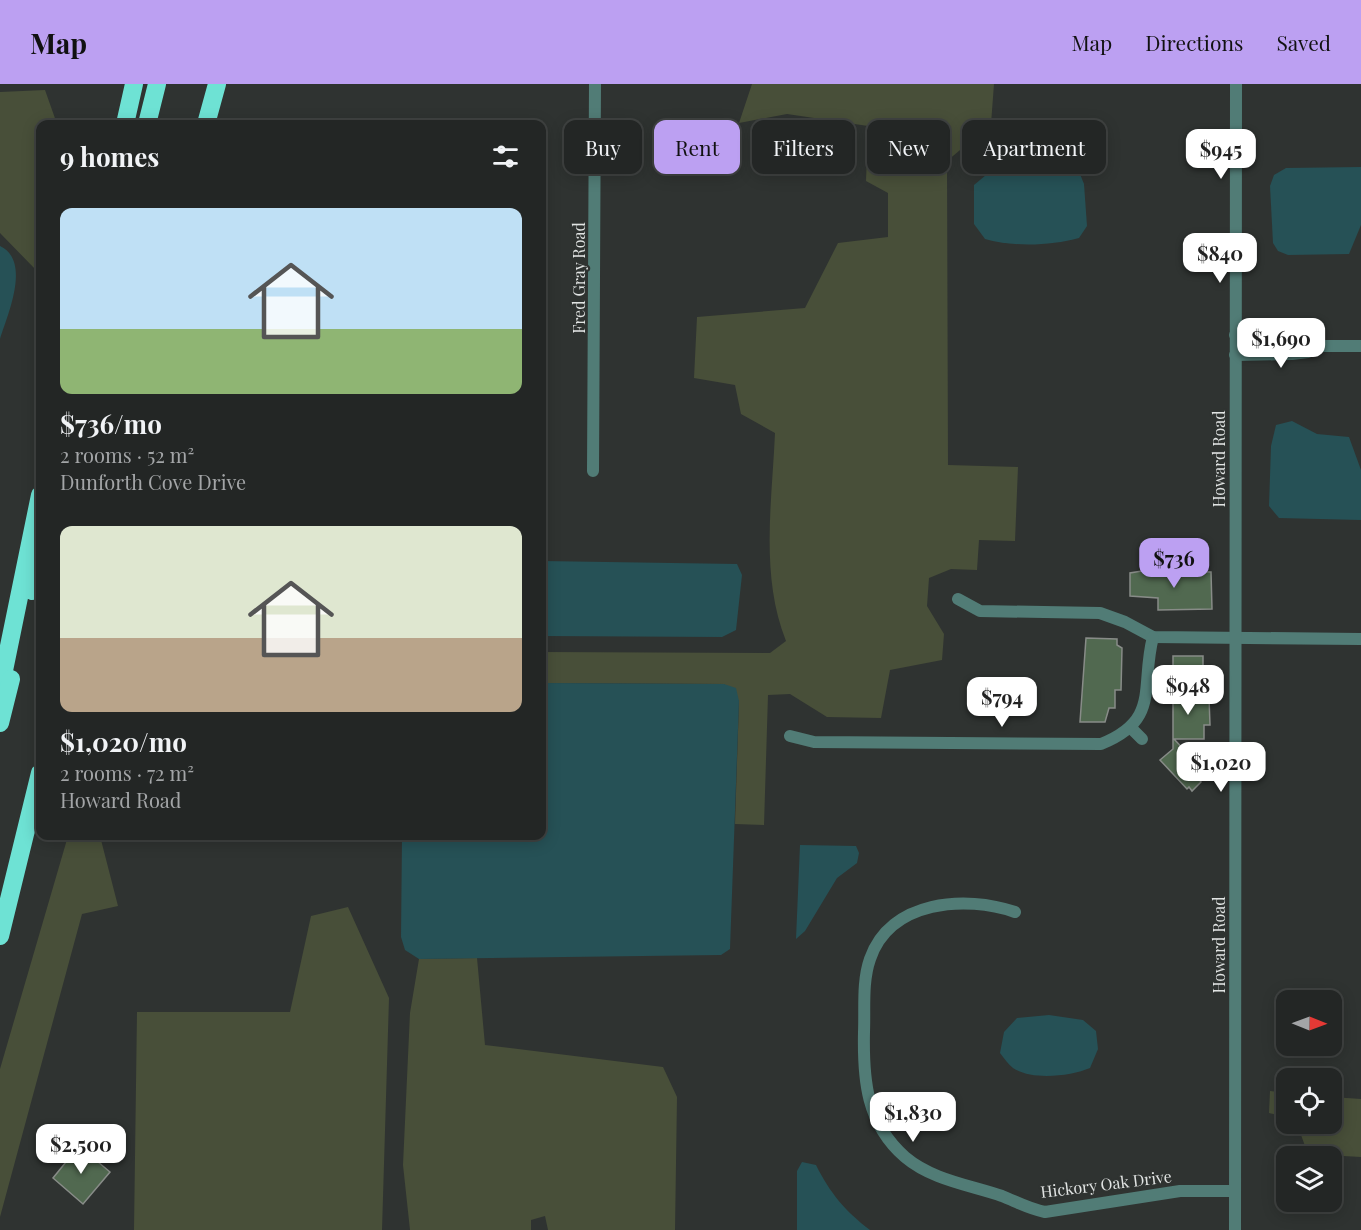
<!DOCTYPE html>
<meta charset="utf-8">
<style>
:root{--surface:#232625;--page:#2f3232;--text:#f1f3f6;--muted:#a3a5a7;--line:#404342;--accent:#bca0f2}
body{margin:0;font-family:"Playfair Display",serif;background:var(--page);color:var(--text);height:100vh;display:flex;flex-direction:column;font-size:22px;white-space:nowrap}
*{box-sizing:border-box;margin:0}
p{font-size:20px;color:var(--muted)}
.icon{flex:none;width:33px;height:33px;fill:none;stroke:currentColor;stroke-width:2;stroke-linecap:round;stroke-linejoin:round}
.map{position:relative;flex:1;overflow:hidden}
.sheet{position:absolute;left:36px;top:36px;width:510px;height:720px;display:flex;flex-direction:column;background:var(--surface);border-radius:12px;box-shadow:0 3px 15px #0003,0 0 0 2px var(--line)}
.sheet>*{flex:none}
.banner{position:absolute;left:564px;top:36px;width:570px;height:54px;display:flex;gap:12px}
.needle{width:39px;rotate:91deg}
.buttons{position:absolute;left:1276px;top:906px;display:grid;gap:12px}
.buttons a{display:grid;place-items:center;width:66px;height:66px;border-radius:12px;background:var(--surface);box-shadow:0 3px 15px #0003,0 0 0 2px var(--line);font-size:30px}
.price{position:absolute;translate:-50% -51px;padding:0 14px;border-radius:12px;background:#fff;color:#222;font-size:20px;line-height:39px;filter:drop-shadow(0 2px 3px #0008)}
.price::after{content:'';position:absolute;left:50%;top:36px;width:18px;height:14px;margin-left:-9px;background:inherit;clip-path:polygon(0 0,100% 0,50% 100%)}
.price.current{background:var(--accent);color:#111}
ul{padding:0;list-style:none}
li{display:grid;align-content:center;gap:12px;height:318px;padding:0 24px}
li span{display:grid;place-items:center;height:186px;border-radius:12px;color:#555}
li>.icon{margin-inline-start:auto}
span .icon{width:108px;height:108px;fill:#fffc;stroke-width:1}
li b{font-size:26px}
h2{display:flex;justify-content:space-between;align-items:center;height:72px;padding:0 24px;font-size:26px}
.chip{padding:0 21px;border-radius:12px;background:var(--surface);box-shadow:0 3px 15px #0003,0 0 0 2px var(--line);font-size:21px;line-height:54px}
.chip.current{background:var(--accent);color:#111}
header{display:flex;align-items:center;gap:36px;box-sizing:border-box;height:84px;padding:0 30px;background:var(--accent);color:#111}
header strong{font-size:28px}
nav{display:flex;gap:33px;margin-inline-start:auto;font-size:21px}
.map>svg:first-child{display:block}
.green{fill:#484f39}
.water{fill:#265156}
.building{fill:#516950;stroke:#888c88;stroke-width:1.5}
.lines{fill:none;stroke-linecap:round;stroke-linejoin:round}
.minor{stroke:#517c76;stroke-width:12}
.tertiary{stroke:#517c76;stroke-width:12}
.motorway{stroke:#6ee2d4;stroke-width:18}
.labels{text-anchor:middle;stroke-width:4.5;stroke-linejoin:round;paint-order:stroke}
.street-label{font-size:16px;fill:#e1e4e3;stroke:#2f3331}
</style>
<header>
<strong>Map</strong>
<nav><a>Map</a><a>Directions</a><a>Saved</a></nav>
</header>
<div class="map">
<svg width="1361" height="1146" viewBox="0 0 1361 1146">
<rect width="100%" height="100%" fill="#2f3331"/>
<g class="green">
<path d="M752 0H994L991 40 947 77 948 381 1018 383 1015 457 979 456 977 486 951 485 929 494 927 522 944 550 942 576 890 586 881 634 827 633 790 610 768 611 764 741 735 740 739 617 724 600 542 599V568L770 569 786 557C760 492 772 418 775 349L741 330 735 301 694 294 697 233 805 224 838 159 888 153V109L866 97 868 42 787 30 739 39Z"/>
<path d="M45 6 57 40H40V186H36L0 149V8Z"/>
<path d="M68 752H100L118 822 82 830 0 1133V985Z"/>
<path d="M348 823 389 914 382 1146H134L137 928H290L311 832Z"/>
<path d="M477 874 485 961 663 983 677 1013 675 1146H548L545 1132 531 1136V1146H410L403 1081 410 929 419 875Z"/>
<path d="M1270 1007 1287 1009V1033L1269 1029Z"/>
<path d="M1332 1013 1361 1015V1073L1308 1070 1297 1040H1332Z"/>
</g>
<g class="water">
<path d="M1361 83V141L1349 170 1288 171 1278 167 1273 159 1270 102 1274 91 1286 84Z"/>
<path d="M1066 85 1080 90 1084 100 1087 142 1079 154C1050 162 1013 163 985 155L974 140V101L992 86Z"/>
<path d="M0 162C32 177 7 232 0 255Z"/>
<path d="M1292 337 1317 350 1349 353 1361 386V436L1279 434 1269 422 1271 362 1276 341Z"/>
<path d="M542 477 737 480 742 491 736 546 722 553 542 552Z"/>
<path d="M542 599 724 600 736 604 739 617 730 865 721 871 419 875 405 866 401 853 402 752H542Z"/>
<path d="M800 761 856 762 859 769 857 779 837 794 805 847 796 855Z"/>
<path d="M1049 931 1083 936 1096 947 1098 965 1090 984C1071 992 1032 997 1013 984 1008 980 1004 974 1000 969L1004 948 1017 934Z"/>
<path d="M802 1078 816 1081C830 1109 845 1127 870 1146H797V1087Z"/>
</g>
<g class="building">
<path d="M1142 487 1211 488 1212 525 1158 526V514L1130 512V489Z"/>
<path d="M1086 554 1117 555V561L1122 564 1121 606H1115V624H1109L1105 638H1080Z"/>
<path d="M1173 572H1203V586H1208L1210 641H1204V655H1174L1205 688 1198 694 1201 698 1192 707 1189 703 1187 705 1160 676 1173 665Z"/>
<path d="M79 1062 110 1088 83 1120 53 1094Z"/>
</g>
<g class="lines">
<g class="minor">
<path d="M1235 251C1258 252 1299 243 1316 262"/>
<path d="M1235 271 1292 270 1308 268 1316 262H1361"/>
<path d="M593 387 595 0"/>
<path d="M958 515 980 527 1100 529 1125 538 1153 553 1361 555"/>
<path d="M1131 644 1142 655"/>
<path d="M790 652 814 658 1101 660C1161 636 1140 603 1153 553"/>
<path d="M1015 828C966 811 890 816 870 875 862 898 865 924 864 948 863 995 866 1039 905 1073 932 1096 970 1101 1002 1112 1017 1118 1029 1125 1045 1128L1180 1107H1235"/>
</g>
<path class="tertiary" d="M1235 1146 1236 0"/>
<g class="motorway">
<path d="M125 40 134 0"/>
<path d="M147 40 157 0"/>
<path d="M206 40 217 0"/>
<path d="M32 507 40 474"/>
<path d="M0 606 40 411"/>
<path d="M0 639 11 595"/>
<path d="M0 852 40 689"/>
</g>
</g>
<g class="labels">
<g class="street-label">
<text transform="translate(579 194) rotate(-90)" y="6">Fred Gray Road</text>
<text transform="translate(1219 375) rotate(-90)" y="6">Howard Road</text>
<text transform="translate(1219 861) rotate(-90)" y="6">Howard Road</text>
<text transform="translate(1106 1100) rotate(-7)" y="6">Hickory Oak Drive</text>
</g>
</g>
</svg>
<div class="buttons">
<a><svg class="needle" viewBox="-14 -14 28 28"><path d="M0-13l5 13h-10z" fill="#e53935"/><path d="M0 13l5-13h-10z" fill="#a3a5a7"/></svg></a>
<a><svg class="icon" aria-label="locate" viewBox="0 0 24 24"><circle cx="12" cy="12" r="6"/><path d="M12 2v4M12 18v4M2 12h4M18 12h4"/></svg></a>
<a><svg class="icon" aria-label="layers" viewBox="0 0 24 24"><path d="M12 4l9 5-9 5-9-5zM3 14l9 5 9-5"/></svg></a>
</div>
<b class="price" style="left:1221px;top:96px">$945</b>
<b class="price" style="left:1220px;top:200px">$840</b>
<b class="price" style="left:1281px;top:285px">$1,690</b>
<b class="price current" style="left:1174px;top:505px">$736</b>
<b class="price" style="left:1188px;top:632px">$948</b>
<b class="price" style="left:1002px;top:644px">$794</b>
<b class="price" style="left:1221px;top:709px">$1,020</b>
<b class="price" style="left:913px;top:1059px">$1,830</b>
<b class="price" style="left:81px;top:1091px">$2,500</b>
<div class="banner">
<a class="chip">Buy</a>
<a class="chip current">Rent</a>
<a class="chip">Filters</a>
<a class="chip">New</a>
<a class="chip">Apartment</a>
</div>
<section class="sheet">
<h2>9 homes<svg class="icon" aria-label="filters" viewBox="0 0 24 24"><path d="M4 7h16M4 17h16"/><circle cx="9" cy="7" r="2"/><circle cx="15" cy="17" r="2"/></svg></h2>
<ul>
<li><span style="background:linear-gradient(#bfe0f5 65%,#8fb573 0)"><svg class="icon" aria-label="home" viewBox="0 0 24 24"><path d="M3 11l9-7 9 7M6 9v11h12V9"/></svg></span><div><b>$736/mo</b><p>2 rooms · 52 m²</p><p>Dunforth Cove Drive</p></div></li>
<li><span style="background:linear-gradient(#dfe7d0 60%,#b9a48a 0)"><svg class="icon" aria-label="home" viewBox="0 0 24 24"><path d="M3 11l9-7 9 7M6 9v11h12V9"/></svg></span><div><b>$1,020/mo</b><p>2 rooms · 72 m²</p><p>Howard Road</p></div></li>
</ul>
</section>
</div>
